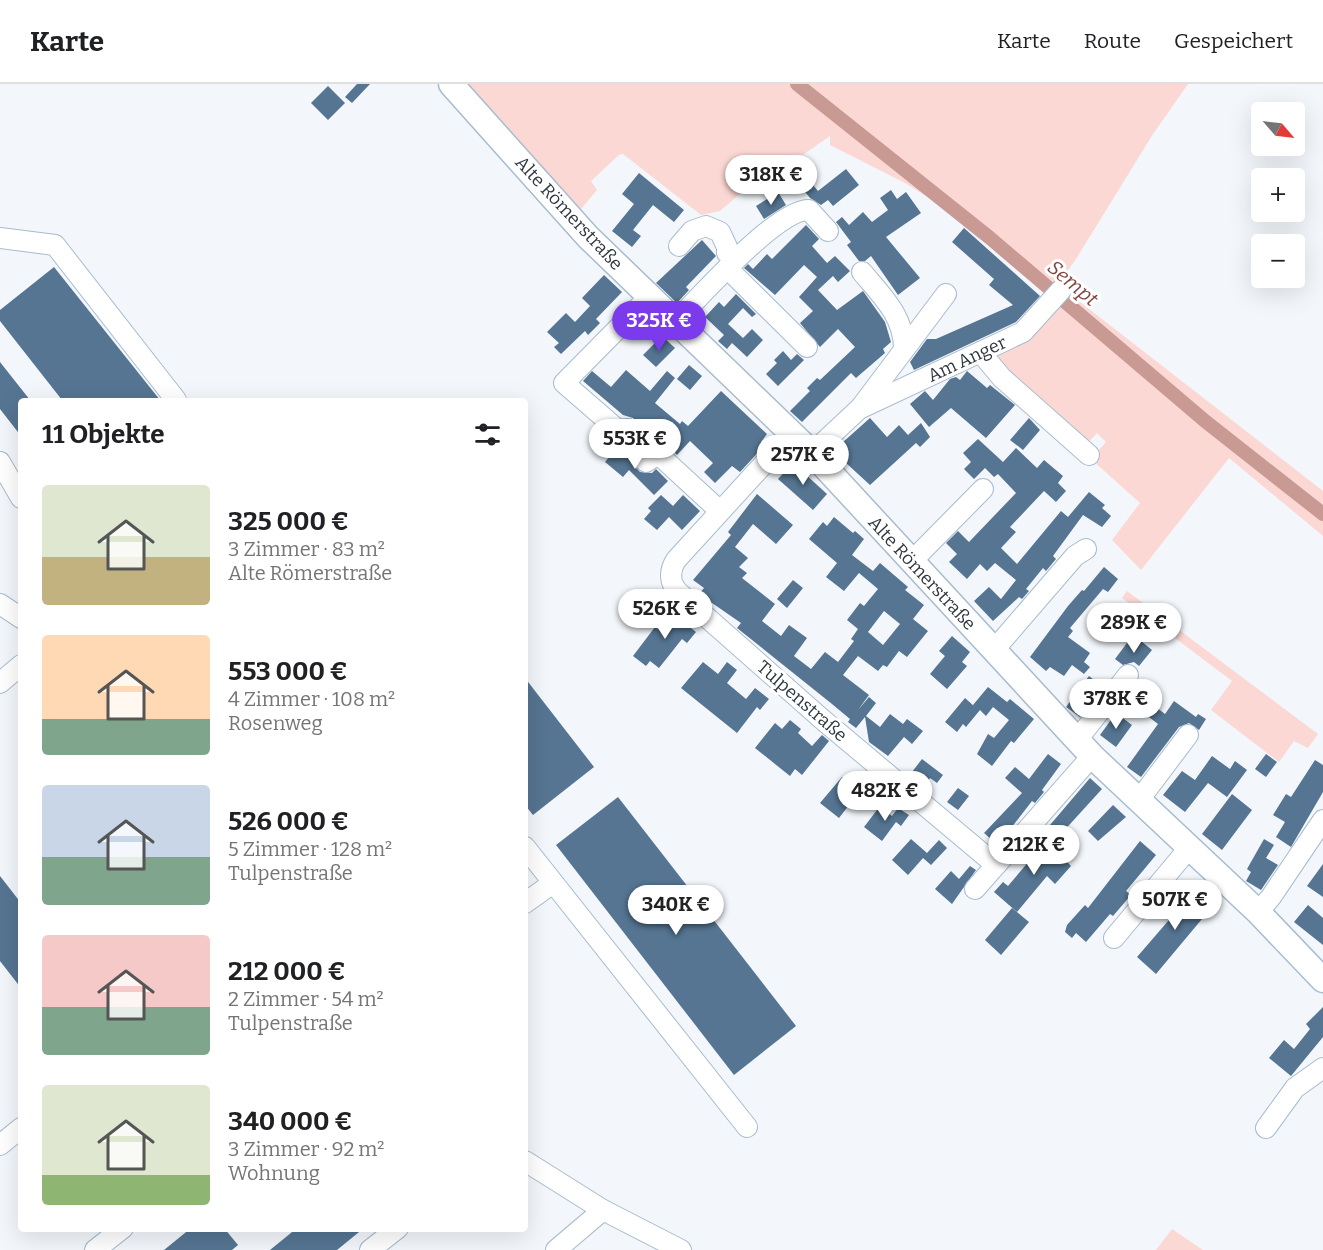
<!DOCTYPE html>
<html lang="de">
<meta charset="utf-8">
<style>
:root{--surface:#fff;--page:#f2f2f2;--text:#202124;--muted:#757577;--line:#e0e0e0;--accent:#7c3aed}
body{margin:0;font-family:Bitter,serif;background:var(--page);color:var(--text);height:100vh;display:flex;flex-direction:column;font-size:22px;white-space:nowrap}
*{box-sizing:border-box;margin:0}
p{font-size:20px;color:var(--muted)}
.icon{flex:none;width:33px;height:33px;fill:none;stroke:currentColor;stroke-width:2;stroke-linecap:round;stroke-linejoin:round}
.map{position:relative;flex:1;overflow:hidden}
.side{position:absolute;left:18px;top:314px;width:510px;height:834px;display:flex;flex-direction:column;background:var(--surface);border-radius:6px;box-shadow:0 6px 24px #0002}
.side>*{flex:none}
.needle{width:39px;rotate:118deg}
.buttons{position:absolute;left:1251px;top:18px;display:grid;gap:12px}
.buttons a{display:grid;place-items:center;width:54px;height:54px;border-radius:6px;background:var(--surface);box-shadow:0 6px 24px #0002;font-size:30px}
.price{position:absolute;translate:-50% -51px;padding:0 14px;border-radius:21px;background:#fff;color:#222;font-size:20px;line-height:39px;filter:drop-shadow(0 2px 3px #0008)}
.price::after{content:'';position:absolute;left:50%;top:36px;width:18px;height:14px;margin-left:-9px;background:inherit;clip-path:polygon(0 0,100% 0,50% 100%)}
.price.current{background:var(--accent);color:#fff}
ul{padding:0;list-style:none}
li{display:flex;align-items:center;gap:18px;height:150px;padding:0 24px}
li span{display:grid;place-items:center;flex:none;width:168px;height:120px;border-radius:6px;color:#555}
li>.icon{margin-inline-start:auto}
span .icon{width:72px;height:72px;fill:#fffc;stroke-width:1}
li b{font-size:26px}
h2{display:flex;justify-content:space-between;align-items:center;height:72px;padding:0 24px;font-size:26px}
header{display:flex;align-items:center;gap:36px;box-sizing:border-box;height:84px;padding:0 30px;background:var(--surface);border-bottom:2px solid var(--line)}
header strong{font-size:28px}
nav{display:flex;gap:33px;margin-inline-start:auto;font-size:21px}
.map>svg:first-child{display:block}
.green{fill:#fbd8d4}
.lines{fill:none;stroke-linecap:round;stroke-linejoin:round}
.canal{stroke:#c99994;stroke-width:14}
.building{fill:#557592;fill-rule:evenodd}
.minor-casing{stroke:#a8bcce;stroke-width:22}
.major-casing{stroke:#a8bcce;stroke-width:27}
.minor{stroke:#fff;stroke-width:20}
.major{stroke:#fff;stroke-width:24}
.labels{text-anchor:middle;stroke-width:6;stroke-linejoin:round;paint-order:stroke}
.street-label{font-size:18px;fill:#2e363e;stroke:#fff}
.water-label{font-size:20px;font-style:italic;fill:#82433d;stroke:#fff}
</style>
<header>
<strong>Karte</strong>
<nav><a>Karte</a><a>Route</a><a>Gespeichert</a></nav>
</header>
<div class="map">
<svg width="1323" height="1166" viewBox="0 0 1323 1166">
<rect width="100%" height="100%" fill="#f3f7fb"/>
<g class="green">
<path d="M464 0H1188L1153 50 1076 175 1048 214 1041 206 1035 186 1007 161 960 127 929 114 905 99 830 61V52L784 84 756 96 720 127 701 131 623 70 619 71 591 97 597 106 581 125 577 121 575 123Z"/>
<path d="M1066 207 1323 407V452L1229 374 1141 486 1112 456 1140 419 1091 375 1106 358 1097 349 1085 362 989 270Z"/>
<path d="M1127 507 1318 650 1308 664 1294 657 1279 678 1211 626 1232 597 1122 514Z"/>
<path d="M1172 1145 1203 1166H1156Z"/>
</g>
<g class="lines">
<path class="canal" d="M797 0 990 154 1205 337 1323 430"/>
</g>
<g class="building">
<path d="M357 0H370L352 19 345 13Z"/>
<path d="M328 2 345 19 328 36 311 19Z"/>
<path d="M846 85 859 101 833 122 828 116 821 121 810 114 796 97 804 90 818 107Z"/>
<path d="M639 89 684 126 674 138 653 121 633 146 641 152 632 163 612 147 634 120 622 110Z"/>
<path d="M891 106 897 115 906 108 921 129 886 153 920 194 898 211 871 172 865 177H859L847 161 851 158 836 138 842 133 849 141 863 128 872 138 888 126 880 114Z"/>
<path d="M778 108 786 121 764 135 756 122Z"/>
<path d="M806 141 819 155 812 162 827 179 835 172 850 187 838 198 833 192 818 206 837 226 863 207 885 238 891 258 883 265 885 269 856 294 851 289 802 338 790 327 810 307 807 304 817 294 820 296 855 263 838 245 820 263 800 239 813 227 799 213 817 193 804 181 775 211 744 184 748 180 753 185 767 170 772 175Z"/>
<path d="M964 144 1040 212 1016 238 914 286 910 278 927 255H936L1013 221 989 201 994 195 952 158Z"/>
<path d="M702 156 716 172 686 203 689 206 677 219 656 199Z"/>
<path d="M54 183 160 316H62L0 237V226Z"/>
<path d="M604 191 622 208 596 235 600 239 588 251 585 247 561 270 554 263 559 259 547 248 566 229 575 238 590 222 582 214Z"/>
<path d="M736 210 756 230 752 233 743 224 728 240 743 254 752 245 763 256 747 273 732 259 727 265 718 257 724 251 705 233 719 218 724 223Z"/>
<path d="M662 252 675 264 656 283 643 271Z"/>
<path d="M783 267 791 276 797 270 804 276 778 302 766 290 777 279 774 276Z"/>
<path d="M0 278 30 316H21V352L0 325Z"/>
<path d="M689 281 702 292 690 306 677 295Z"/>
<path d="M626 286 650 307 667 287 675 294 655 319 680 340 682 337 688 342 721 307 767 350 761 358 765 361 740 388 732 382 715 399 704 388 713 379 690 357 677 371 673 367 676 360 659 344 651 353 633 334 623 331 583 297 592 287 611 303Z"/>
<path d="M967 287 987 304 990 301 1015 321 986 354 951 324 929 343 910 320 925 307 933 316 950 295 956 293 960 296Z"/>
<path d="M870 334 887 353 899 341 908 351 921 339 930 353 920 363 916 359 870 401 833 367Z"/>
<path d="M1029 334 1040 346 1023 366 1010 356Z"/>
<path d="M978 355 1003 378 1016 364 1037 384 1044 376 1063 392 1058 399 1066 407 1056 418 1044 407 1010 443 1016 448 1001 464 1017 480 1061 427 1068 433 1089 408 1105 421 1102 424 1111 432 1102 443 1083 431 1053 472 1056 475 1046 487 1043 484 1026 505 1029 507 1022 515 1019 513 993 537 974 517 989 503 1001 515 1016 496 995 479 987 487 980 480 967 495 949 478 957 470 946 459 958 447 969 458 1016 409 998 390 994 393 985 384 974 395 964 385 971 378 963 369Z"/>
<path d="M619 361 635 375 636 384 640 388 652 389 656 385 668 397 654 411 629 386 623 393 605 378Z"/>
<path d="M793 379 827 410 813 426 778 395Z"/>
<path d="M757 410 793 441 776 460 753 440 735 463 748 474 739 483 747 489 742 494 775 520 762 537 781 552 789 541 807 554 794 572 811 585 825 568 838 578 854 557 851 555 858 545 847 536 860 519 864 522 878 505 859 489 844 507 826 493 837 479 809 455 823 438 827 442 834 433 853 449 855 447 864 455 852 471 873 487 880 479 908 503 905 506 924 521 913 535 928 547 907 573 899 567 887 583 883 581 878 587 858 572 843 591 869 611 858 626 869 613 876 619 866 632 880 643 890 630 903 640 907 635 923 647 912 660 904 653 888 672 869 658 865 633 856 644 848 638 850 635 832 620 737 544 741 539 699 510 704 504 693 496 731 451 728 448ZM884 527 900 540 883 561 868 548Z"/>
<path d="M661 411 673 422 683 411 700 427 682 446 669 433 657 446 644 435 651 427 648 424Z"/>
<path d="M1104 483 1118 495 1108 508 1103 505 1070 544 1073 547 1068 553 1090 569 1084 578 1090 583 1084 590 1072 581 1064 592 1050 583 1046 587 1030 573 1068 522 1082 506 1084 507Z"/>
<path d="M793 496 803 504 787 524 777 515Z"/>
<path d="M677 523 686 531 682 537 696 548 687 559 682 555 659 584 650 577 646 582 633 572 655 543 658 545 662 540 664 541Z"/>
<path d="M952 552 970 568 962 578 967 582 947 605 930 590 945 572 939 567Z"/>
<path d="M1141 557 1152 566 1139 582 1134 578 1123 581 1115 575 1127 559 1135 565Z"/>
<path d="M703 578 718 590 727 578 737 586 727 599 746 615 755 604 769 615 760 626 757 623 737 649 681 604Z"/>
<path d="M1089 592 1103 603 1080 633 1066 623Z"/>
<path d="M525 594 594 683 533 731 525 721Z"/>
<path d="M988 603 1007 618 1010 615 1034 635 1014 659 1011 657 992 682 977 670 988 650 994 654 1009 636 993 623 986 632 980 626 966 643 963 640 957 648 945 638 965 614 975 623 973 621Z"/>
<path d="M1148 617 1165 630 1174 617 1196 633 1198 630 1206 635 1199 646 1189 639 1179 643 1141 693 1127 683 1158 640 1141 627Z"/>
<path d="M1116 629 1132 641 1116 663 1100 651Z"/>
<path d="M790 636 801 645 798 649 812 662 822 651 829 657 802 691 795 685 790 692 755 664 775 639 782 645Z"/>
<path d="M1048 670 1061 680 1042 706 1044 708 1035 719 1032 717 998 761 984 749 1022 709 1005 694 1015 683 1029 695Z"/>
<path d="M1266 670 1277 678 1266 693 1255 685Z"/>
<path d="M1212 672 1230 685 1235 677 1247 686 1227 713 1208 699 1185 728 1163 711 1182 687 1195 696Z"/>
<path d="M922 675 943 691 937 699 930 694 927 699 912 688Z"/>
<path d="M1315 676 1323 681V708L1291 763 1276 753 1285 738 1273 731 1286 710 1291 713Z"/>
<path d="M842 693 852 701 858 693 870 702 857 719 853 716 839 734 820 719Z"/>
<path d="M1090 694 1102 705 1061 750 1050 741Z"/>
<path d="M958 704 969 712 958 726 947 718Z"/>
<path d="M1232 710 1252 726 1222 766 1202 750Z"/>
<path d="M618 713 796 942 734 991 556 761Z"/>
<path d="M1113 721 1126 733 1098 757 1088 747Z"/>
<path d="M880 722 892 732 898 724 909 731 901 742 896 738 882 757 864 743Z"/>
<path d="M911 755 927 769 939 756 947 764 931 781 923 774 908 791 892 776Z"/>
<path d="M1264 755 1274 761 1266 774 1278 781 1261 806 1246 797 1251 788 1247 785Z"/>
<path d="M1047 756 1071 782 1055 800 1047 792 1017 828 994 808 1003 798 1008 802Z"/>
<path d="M1140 757 1156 771 1126 807 1131 811 1113 832 1110 830 1086 858 1076 849 1072 854 1065 848 1067 841 1085 821 1088 824Z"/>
<path d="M1323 780V813L1307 802Z"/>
<path d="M970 782 976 786 952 820 935 805 951 787 959 795Z"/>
<path d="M0 792 21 819V904L0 877Z"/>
<path d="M1193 807 1201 814 1204 810 1211 816 1209 820 1212 823 1156 890 1137 873 1175 829 1172 827 1180 817 1183 820Z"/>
<path d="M1308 821 1323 834V861L1294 838Z"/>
<path d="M1012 824 1029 838 1001 871 985 856Z"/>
<path d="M1323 923V953L1291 992 1269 974 1284 956 1294 965 1310 945 1306 940Z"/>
<path d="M191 1144H224L238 1161 232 1166H164Z"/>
<path d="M297 1144H364L337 1166H270Z"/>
</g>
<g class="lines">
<g class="minor-casing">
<g id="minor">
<path d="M0 154 55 161 176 316"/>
<path d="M679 162 692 147 706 142 720 148 727 163V169"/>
<path d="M728 185 807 263"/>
<path d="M862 188C882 212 904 232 904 265"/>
<path d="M675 238C700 213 777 125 809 126L828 147"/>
<path d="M981 269 1002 294 1089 371"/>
<path d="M861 323 946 210"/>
<path d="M628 345 618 346 564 299 649 213"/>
<path d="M792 349 676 476C669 487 669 498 678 508L823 636 996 781"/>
<path d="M812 369 859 325 1023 248 1061 206"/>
<path d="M0 378 21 414"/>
<path d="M646 378 658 370 720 427"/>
<path d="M911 478 983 405"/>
<path d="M0 520 21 534"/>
<path d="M994 566 1075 472 1086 465"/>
<path d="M0 599 21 581"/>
<path d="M1077 656 1128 591"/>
<path d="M1139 716 1188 651"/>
<path d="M525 763 747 1043"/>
<path d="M975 805 1092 672"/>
<path d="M525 819 553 799"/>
<path d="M1258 828 1271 813 1323 736"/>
<path d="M1114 854 1189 764"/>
<path d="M1266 1044 1295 1004 1323 984"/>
<path d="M0 1061 21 1044"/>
<path d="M525 1077 603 1126 556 1166"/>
<path d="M603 1126 681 1166"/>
<path d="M95 1166 123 1144"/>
<path d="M370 1166 398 1144"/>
</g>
</g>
<g class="major-casing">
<path id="major" d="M451 0 588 153 812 369 1092 672 1258 828 1323 896"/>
</g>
<use href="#minor" class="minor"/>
<use href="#major" class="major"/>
</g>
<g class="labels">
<g class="street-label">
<text transform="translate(569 129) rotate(47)" y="6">Alte Römerstraße</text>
<text transform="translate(967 275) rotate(-25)" y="6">Am Anger</text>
<text transform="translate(922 489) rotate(47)" y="6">Alte Römerstraße</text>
<text transform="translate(802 617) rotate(41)" y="6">Tulpenstraße</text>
</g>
<g class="water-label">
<text transform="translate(1073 199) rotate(40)" y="7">Sempt</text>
</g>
</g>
</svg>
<div class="buttons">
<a><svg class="needle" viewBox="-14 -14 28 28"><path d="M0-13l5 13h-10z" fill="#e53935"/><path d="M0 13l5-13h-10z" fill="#757577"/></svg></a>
<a>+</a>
<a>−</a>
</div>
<b class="price" style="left:771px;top:122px">318K €</b>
<b class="price current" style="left:659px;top:268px">325K €</b>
<b class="price" style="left:635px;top:386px">553K €</b>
<b class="price" style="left:803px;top:402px">257K €</b>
<b class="price" style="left:665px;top:556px">526K €</b>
<b class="price" style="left:1134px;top:570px">289K €</b>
<b class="price" style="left:1116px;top:646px">378K €</b>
<b class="price" style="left:885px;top:738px">482K €</b>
<b class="price" style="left:1034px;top:792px">212K €</b>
<b class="price" style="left:1175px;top:847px">507K €</b>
<b class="price" style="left:676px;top:852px">340K €</b>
<section class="side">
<h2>11 Objekte<svg class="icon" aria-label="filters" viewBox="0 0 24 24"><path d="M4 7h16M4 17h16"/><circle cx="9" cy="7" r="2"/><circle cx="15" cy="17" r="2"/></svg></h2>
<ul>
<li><span style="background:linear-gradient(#dfe7d0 60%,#c2b280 0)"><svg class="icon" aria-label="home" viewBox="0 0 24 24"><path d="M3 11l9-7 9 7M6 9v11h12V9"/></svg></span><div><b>325 000 €</b><p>3 Zimmer · 83 m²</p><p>Alte Römerstraße</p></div></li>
<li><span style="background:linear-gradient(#ffd9b3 70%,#7fa58c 0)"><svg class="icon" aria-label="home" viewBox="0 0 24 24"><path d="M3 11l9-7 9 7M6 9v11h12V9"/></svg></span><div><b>553 000 €</b><p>4 Zimmer · 108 m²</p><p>Rosenweg</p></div></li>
<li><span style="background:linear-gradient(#c9d6e8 60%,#7fa58c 0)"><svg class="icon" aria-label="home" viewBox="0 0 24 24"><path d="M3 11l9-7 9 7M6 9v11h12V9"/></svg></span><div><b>526 000 €</b><p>5 Zimmer · 128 m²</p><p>Tulpenstraße</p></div></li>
<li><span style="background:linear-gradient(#f6c9c9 60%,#7fa58c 0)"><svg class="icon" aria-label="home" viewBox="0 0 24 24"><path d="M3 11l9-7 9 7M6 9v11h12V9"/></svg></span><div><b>212 000 €</b><p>2 Zimmer · 54 m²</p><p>Tulpenstraße</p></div></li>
<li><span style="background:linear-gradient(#dfe7d0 75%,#8fb573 0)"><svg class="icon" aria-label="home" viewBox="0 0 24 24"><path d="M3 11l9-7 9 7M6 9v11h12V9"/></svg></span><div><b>340 000 €</b><p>3 Zimmer · 92 m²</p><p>Wohnung</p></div></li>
</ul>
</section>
</div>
